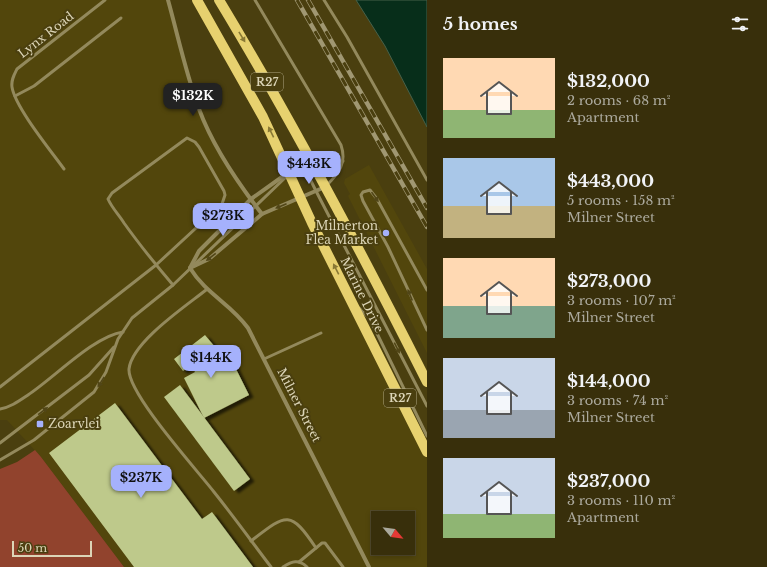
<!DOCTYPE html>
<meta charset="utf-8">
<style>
:root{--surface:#382f0b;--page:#433b19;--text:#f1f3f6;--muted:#aba99d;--line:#524a2c;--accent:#a5b1fc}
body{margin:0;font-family:"Libre Baskerville",serif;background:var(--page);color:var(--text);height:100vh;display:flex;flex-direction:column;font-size:15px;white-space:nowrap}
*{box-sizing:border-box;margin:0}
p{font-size:13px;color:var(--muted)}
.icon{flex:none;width:22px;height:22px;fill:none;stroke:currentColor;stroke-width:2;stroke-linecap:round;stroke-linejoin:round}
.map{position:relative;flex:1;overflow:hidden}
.panel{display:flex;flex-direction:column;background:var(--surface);width:340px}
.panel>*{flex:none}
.needle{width:26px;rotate:119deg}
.fabs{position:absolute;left:371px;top:511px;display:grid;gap:8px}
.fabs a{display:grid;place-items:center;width:44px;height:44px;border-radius:0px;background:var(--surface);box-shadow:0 2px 6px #0003,0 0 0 1px var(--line);font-size:20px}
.scale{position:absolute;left:12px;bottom:10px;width:80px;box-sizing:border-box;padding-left:4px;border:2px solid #dcd5b7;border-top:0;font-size:11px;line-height:14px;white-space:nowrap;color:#dcd5b7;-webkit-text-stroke:3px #4a3f0f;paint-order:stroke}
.price{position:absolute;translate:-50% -34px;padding:0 9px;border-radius:8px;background:var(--accent);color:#111;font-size:13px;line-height:26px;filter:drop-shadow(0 1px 2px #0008)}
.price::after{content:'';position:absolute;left:50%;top:24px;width:12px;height:9px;margin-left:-6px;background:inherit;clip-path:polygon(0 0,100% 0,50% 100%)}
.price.current{background:#222;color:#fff}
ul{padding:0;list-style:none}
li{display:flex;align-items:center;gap:12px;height:100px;padding:0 16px}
li span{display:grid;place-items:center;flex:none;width:112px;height:80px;border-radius:0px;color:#555}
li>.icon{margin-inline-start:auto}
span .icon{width:48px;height:48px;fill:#fffc;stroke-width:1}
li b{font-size:17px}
h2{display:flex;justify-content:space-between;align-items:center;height:48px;padding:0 16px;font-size:17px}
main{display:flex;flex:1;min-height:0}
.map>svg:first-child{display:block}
.built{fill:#52460c;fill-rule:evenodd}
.green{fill:#91432d}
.water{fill:#072e1a;stroke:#476049}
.building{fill:#bec98b;filter:url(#shadow)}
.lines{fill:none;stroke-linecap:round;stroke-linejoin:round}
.lane{stroke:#93895c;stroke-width:3}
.street{stroke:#93895c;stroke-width:4}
.primary{stroke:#e7d16f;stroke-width:10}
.rail-casing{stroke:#a09772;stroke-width:4.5}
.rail{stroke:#4a3f0f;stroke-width:3;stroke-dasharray:9;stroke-linecap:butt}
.oneway{fill:#897935}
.oneway2{fill:#514617}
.poi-dot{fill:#a5b1fc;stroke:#4a3f0f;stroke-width:1.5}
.labels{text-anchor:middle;stroke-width:4;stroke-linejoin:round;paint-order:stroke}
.shield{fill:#4a3f0f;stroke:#b0a885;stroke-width:1}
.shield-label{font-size:11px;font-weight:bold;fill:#dcd5b7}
.street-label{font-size:12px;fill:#dcd5b7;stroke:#4a3f0f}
.poi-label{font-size:12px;fill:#dcd5b7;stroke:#4a3f0f;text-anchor:end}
</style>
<main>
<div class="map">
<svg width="427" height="567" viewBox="0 0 427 567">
<defs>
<filter id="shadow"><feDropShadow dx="4.5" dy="2.5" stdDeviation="1" flood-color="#0009"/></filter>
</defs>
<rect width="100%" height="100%" fill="#4a3f0f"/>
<g class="built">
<path d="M0 0H169L194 95 217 147 251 199 289 173 427 452V567H124L41 457 7 420H0ZM378 518H408V548H378Z"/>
<path d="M369 165 427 269V353L348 196 350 194 344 183 345 179Z"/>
</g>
<path class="green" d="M35 450 41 457 124 567H0V469L17 462Z"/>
<path class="water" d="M356 0H427V127L385 46Z"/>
<g class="building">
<path d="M205 335 215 347 202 356 209 365 229 355 249 395 204 418 184 378 195 372 191 365 183 371 174 359Z"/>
<path d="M180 385 250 479 234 491 164 397Z"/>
<path d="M115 403 202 519 212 512 253 567H134L49 453Z"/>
</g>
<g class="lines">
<g class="lane">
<path d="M255 0 341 145C347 163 339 173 327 185"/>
<path d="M324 0 347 37 427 180"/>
<path d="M15 96 34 86 121 18"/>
<path d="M314 162 343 161"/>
<path d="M310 166V179L316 191 427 406"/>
<path d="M64 169C51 151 15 107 12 87 11 80 14 75 17 69L105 0"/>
<path d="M206 290C186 306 132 342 129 369 127 393 197 470 214 492 234 517 252 542 271 567"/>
<path d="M427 290 377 199 370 190 363 192 361 195 363 201 388 247 427 330"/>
<path d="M359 308 370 319 427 436"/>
<path d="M264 359 321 333"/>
<path d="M0 387 156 265 222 204 225 195 224 191 199 147 195 142 187 138 112 193 108 199C112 208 119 215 124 223 139 244 156 265 173 285"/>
<path d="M0 409C11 407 19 401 28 395 54 378 94 336 123 332"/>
<path d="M0 443 89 375 114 347"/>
<path d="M0 460 34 440 94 392 106 372 118 339 132 318 173 285 287 176"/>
<path d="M251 541C286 514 290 509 316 548"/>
<path d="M299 562 322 543H325L343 567"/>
<path d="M283 567C292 561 299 559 307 567"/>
</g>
<g class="street">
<path d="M168 0C178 36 186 74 199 109 213 147 237 182 262 214"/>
<path d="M190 268C206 294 231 304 248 328L369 567"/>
<path d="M190 268 199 251 251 199 282 177 311 162"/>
<path d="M190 268 209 259 262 214 325 187"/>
</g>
<g class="primary">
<path d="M197 0 263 117 312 223 427 452"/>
<path d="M219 0C294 124 362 253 427 382"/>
</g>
<g class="rail-casing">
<g id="rail">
<path d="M297 0 427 227"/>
<path d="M308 0 427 208"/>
</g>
</g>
<use href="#rail" class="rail"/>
</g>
<defs><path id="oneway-solid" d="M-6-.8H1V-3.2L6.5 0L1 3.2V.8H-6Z"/></defs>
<g class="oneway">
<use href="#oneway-solid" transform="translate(242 37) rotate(59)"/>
<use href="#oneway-solid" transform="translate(271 132) rotate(-116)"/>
<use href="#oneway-solid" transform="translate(336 269) rotate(-117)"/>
</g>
<g class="oneway2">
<use href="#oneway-solid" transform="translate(375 197) rotate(55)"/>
<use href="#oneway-solid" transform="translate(281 206) rotate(157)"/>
<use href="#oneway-solid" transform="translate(211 257) rotate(142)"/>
<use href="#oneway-solid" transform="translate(410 295) rotate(-112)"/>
<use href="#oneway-solid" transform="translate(397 348) rotate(63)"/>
<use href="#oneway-solid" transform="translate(101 382) rotate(123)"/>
<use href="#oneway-solid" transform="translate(43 411) rotate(-37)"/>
</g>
<g class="poi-dot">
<circle cx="386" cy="233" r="4"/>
<rect x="36" y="420" width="8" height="8" rx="2"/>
</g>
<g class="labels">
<g class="shield">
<rect x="251" y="73" width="32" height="18" rx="3"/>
<rect x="384" y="389" width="32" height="18" rx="3"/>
</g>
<g class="shield-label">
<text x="267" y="86">R27</text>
<text x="400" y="402">R27</text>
</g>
<g class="street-label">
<text transform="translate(46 35) rotate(-38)" y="4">Lynx Road</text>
<text transform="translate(362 295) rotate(64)" y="4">Marine Drive</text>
<text transform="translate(299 405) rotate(63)" y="4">Milner Street</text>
</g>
<g class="poi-label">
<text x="378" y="230">Milnerton<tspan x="378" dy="14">Flea Market</tspan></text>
<text x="48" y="428" text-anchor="start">Zoarvlei</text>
</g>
</g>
</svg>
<div class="fabs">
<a><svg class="needle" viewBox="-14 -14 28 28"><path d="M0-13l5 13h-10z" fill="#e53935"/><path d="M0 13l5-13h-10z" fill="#aba99d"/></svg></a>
</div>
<div class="scale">50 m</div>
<b class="price current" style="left:193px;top:117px">$132K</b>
<b class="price" style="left:309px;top:185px">$443K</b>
<b class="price" style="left:223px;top:237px">$273K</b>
<b class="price" style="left:211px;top:379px">$144K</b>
<b class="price" style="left:141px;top:499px">$237K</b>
</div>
<section class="panel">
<h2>5 homes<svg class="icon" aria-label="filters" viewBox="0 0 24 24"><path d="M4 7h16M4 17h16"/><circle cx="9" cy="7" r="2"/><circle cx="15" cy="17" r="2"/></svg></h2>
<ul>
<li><span style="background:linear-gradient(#ffd9b3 65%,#8fb573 0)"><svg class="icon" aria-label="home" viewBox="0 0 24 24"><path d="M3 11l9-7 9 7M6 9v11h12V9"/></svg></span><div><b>$132,000</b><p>2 rooms · 68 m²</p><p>Apartment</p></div></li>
<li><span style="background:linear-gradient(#a9c7e8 60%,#c2b280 0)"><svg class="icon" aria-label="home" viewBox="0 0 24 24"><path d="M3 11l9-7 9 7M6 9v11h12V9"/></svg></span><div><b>$443,000</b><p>5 rooms · 158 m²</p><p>Milner Street</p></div></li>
<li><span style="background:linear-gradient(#ffd9b3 60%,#7fa58c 0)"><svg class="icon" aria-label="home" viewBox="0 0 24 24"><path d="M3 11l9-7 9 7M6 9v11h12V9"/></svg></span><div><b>$273,000</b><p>3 rooms · 107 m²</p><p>Milner Street</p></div></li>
<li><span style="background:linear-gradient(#c9d6e8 65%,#9aa5b1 0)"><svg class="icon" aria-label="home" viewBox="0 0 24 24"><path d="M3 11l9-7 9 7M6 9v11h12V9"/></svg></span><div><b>$144,000</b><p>3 rooms · 74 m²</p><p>Milner Street</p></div></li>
<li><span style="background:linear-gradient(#c9d6e8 70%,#8fb573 0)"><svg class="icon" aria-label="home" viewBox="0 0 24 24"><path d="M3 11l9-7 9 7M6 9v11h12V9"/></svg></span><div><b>$237,000</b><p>3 rooms · 110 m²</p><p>Apartment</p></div></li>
</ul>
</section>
</main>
